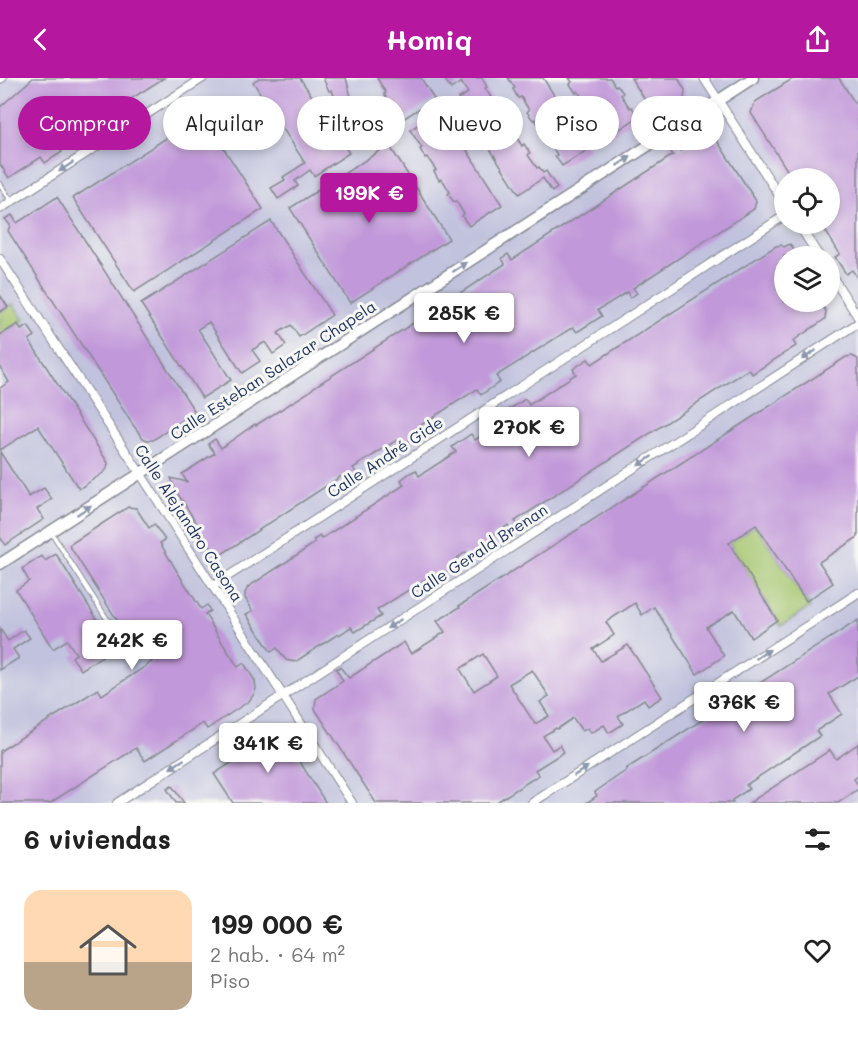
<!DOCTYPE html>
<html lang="es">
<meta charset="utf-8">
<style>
:root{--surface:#fff;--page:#f2f2f2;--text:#222;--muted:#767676;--accent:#b5179e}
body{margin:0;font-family:Mali,sans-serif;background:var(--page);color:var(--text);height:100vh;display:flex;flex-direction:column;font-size:22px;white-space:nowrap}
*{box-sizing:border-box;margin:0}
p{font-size:20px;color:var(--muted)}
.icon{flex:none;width:33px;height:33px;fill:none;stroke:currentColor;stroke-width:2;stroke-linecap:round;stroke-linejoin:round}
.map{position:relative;height:725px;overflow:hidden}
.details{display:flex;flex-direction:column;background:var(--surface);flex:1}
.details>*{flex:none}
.top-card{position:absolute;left:18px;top:18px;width:822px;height:54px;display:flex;gap:12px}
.fabs{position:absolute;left:774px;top:90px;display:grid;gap:12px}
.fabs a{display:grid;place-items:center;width:66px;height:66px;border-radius:50%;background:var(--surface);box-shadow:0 3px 9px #0003;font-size:30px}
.price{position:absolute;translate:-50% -51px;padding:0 14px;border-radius:6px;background:#fff;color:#222;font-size:20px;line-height:39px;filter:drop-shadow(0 2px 3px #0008)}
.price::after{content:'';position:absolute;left:50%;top:36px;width:18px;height:14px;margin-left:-9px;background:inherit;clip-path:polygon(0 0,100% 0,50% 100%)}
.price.on{background:var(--accent);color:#fff}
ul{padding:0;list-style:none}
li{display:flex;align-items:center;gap:18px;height:150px;padding:0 24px}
li span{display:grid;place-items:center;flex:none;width:168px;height:120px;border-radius:18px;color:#555}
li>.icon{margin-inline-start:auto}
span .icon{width:72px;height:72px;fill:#fffc;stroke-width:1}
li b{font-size:26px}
h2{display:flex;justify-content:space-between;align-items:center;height:72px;padding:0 24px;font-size:26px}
.chip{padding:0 21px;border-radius:27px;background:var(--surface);box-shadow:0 3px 9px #0003;font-size:21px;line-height:54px}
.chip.on{background:var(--accent);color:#fff}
header{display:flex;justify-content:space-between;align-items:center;height:78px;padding:0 24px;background:var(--accent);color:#fff;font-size:27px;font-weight:700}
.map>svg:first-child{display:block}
.industrial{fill:#c1c2dd;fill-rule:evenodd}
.green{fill:#a6c66e;stroke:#607a66;stroke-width:1.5}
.building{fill:#c198d9;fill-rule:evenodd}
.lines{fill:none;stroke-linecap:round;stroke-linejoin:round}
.service-casing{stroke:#868892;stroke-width:6}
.minor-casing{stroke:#868892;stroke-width:10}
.tertiary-casing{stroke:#868892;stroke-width:13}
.service{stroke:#fff;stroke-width:4}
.minor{stroke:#fff;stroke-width:8}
.tertiary{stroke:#fff;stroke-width:10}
.oneway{fill:#8d97ae}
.labels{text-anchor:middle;stroke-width:6;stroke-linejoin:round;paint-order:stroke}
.street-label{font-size:16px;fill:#1b2f5e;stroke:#f6f6f2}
</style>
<header><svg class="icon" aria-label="back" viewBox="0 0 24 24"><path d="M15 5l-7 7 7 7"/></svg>Homiq<svg class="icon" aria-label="share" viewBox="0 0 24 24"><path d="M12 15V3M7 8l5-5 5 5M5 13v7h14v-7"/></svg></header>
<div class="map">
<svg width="858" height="725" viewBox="0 0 858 725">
<rect width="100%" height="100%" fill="#f6f6f2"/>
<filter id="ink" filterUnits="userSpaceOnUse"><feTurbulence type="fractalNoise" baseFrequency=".0167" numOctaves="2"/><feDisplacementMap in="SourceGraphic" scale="12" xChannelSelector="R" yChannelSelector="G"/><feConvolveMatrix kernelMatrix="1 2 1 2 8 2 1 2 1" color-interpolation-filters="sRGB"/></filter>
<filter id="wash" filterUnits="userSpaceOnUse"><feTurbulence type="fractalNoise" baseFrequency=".008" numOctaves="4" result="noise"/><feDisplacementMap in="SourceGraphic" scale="24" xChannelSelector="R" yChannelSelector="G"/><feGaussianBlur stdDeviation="1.35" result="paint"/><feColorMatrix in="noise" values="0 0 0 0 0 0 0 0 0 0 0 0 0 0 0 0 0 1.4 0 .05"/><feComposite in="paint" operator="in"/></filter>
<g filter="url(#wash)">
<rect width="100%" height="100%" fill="#f1e1c7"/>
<path class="industrial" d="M0 0H858V720L851 725H0ZM784 100H830V146H784ZM784 178H830V224H784Z"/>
<g class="green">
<path d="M13 226 24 242 0 257V234Z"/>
<path d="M756 447 810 529 781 548 729 465Z"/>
</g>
<g id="blocks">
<g class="building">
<path d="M33 0H164L107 36 111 42 95 53 91 47 58 68 62 74 45 85 41 79 9 100 0 86V29Z"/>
<path d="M259 0H300L349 75 314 98 310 92 295 103 298 108 278 121 271 110 285 102 283 99 305 85 253 4Z"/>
<path d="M323 0H346L356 37 342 41 332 12 329 13Z"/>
<path d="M377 0H421L434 21 403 41 392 23 390 25 384 16 386 15Z"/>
<path d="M444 0H482L487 9 485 10 494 24 496 22 502 31 499 32 508 46 510 44 516 53 514 55 522 68 524 66 530 75 528 77 537 90 539 89 543 95 546 93 557 110 552 114 543 100 519 116 458 21 468 15 461 4 451 11Z"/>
<path d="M508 0H543L589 71 562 88 555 78 557 77 549 63 547 65 541 56 543 54 535 41 533 42 527 34 529 32 521 19 518 20 513 11 515 10Z"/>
<path d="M569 0H610L615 8 617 7 623 15 621 17 630 30 632 29 638 39 605 61 599 50 601 49 592 35 590 37 584 28 586 27 578 13 576 15 570 6 572 4Z"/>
<path d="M631 0H678L685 12 684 21 656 39Z"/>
<path d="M794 0H839L858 30V201L852 192 846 196 835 179 840 176 821 146H830V100H792L751 35 755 24Z"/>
<path d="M441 32 502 127 469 148 462 138 464 136 456 123 454 124 448 116 450 114 442 101 439 102 434 93 436 92 427 79 425 80 420 71 422 70 410 52Z"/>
<path d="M202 37 263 131 134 214 73 120Z"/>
<path d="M705 56 714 58 756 123 754 131 633 210 637 215 630 220 627 214 598 232 602 238 577 254 573 249 496 298 500 304 488 312 481 317 477 311 413 352 417 358 401 368 397 362 353 390 357 396 347 403 343 397 222 476 215 475 210 467 204 471 190 448 196 444 176 413 171 400 187 404 182 396 215 375 208 366 215 361 221 370 255 346 256 347 309 314 314 309 505 186 502 180 508 176 512 182 673 77 667 68 674 63 680 73Z"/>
<path d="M389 67 449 161 350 225 290 130Z"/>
<path d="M57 119 195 334 153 362H147L143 360 133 347 8 153 10 147 5 141 12 137 17 145Z"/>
<path d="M271 143 332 237 299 259 291 247 278 255 286 267 273 276 265 264 252 272 260 283 242 295 209 244 198 251 231 302 202 320 141 226Z"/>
<path d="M790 166 798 178H784V224H820L826 233 825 241 793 263 796 268 752 296 749 291 515 443 520 451 513 455 508 447 492 458 495 463 470 480 466 474 453 483 457 488 438 500 435 495 377 532 381 538 355 554 351 549 339 557 338 556 295 584 286 582 277 570 271 574 246 536 253 533 245 520V515L248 509 315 465 313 462 320 458 321 461 404 407 401 402 410 395 416 392 419 398 456 374 452 369 471 356 475 362 500 345 497 340 502 336 525 321 529 327 576 296 573 291 588 281 592 286 776 168 781 167 784 169Z"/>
<path d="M0 217 8 229 0 234Z"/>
<path d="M18 246 21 252 28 248 35 258 29 262 108 385 107 391 103 395 79 411 38 348 0 372V310L9 304 0 289V257Z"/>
<path d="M852 278 858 281V459L819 484 833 505 806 523 756 447 729 465 777 542 751 560 734 532 706 549 724 578 697 596 654 529 642 537 635 525 606 544 614 557 593 571 601 583 628 567 662 619 648 628 644 621 618 638 623 646 609 655 604 647 591 655 588 650 582 653 573 640 557 651 556 650 543 658 552 672 560 667 564 674 535 692 539 697 495 725H376L315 631 316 621 343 603 336 591 340 589 349 600 404 564 411 576 445 554 437 543 460 529 459 528 846 279ZM483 576 497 598 474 613 460 591ZM532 592 549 618 540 624 549 638 535 646 509 606Z"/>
<path d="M0 374 29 419 44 410 52 421 37 431 44 441 5 467 0 459Z"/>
<path d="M128 429 136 430 149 450 154 446 165 462 160 465 178 495 201 531 207 527 210 533 205 536 223 566 238 589 244 585 255 603 256 611 254 616 249 623 207 651 203 645 145 683 136 670 50 725H0V673L98 611 102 617 152 584 135 557 129 561 69 467Z"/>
<path d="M56 476 115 570 81 592 72 579 76 576 67 562 53 571 16 512 29 503 22 491 42 478 45 483Z"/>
<path d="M858 542V598L829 616 842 636 816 653 820 658 746 707 749 711 732 722 733 725H586L597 718 595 714 627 692 626 691Z"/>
<path d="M0 551 8 563 24 552 30 560 13 571 19 580 0 592Z"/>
<path d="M275 652 282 656 326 725H233L214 696 242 678 238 673 269 653Z"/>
<path d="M858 666V698L854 701 858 707V711L838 725H749L830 672 836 681Z"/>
<path d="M172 708 184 725H176L167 711Z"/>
</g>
</g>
</g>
<g filter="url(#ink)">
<use href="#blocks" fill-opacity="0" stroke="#868892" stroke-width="1.5"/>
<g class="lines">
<g class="service-casing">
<g id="service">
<path d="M0 106 11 123"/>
<path d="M51 454 118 558"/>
</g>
</g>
<g class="minor-casing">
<g id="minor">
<path d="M704 0 784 125"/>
<path d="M0 1 2 0"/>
<path d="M0 131 203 0"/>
<path d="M798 146 819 178"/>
<path d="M0 181 140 395 352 725"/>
<path d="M830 195 858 239"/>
<path d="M213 508 784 138"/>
<path d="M117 725 858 245"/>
<path d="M532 725 858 515"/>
</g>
</g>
<g class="tertiary-casing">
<path id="tertiary" d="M0 486 753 0"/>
</g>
<use href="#service" class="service"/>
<use href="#minor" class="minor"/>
<use href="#tertiary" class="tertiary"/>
</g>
<defs><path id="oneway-solid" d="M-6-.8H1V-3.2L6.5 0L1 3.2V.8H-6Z" transform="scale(1.5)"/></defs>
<g class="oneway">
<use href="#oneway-solid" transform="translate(624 83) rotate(-33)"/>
<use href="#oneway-solid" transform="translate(66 89) rotate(147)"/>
<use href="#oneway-solid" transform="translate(460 189) rotate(-33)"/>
<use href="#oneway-solid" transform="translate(809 277) rotate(147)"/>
<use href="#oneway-solid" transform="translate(645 383) rotate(147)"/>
<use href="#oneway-solid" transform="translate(84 432) rotate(-33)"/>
<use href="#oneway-solid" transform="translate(394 546) rotate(147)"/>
<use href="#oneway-solid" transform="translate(763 576) rotate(-33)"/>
<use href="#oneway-solid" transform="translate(177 686) rotate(147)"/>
<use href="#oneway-solid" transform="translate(581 693) rotate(-33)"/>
</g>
</g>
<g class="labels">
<g class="street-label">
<text transform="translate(273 292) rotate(-33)" y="6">Calle Esteban Salazar Chapela</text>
<text transform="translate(385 379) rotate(-33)" y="6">Calle André Gide</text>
<text transform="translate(189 445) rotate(57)" y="6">Calle Alejandro Casona</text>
<text transform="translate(479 473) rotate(-33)" y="6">Calle Gerald Brenan</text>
</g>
</g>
</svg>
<div class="fabs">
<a><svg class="icon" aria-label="locate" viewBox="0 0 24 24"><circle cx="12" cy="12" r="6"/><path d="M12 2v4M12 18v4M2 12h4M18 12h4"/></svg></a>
<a><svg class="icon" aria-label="layers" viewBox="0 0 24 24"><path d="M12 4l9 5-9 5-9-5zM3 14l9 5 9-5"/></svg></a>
</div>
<b class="price on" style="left:369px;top:146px">199K €</b>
<b class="price" style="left:464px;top:266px">285K €</b>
<b class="price" style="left:529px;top:380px">270K €</b>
<b class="price" style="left:132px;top:593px">242K €</b>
<b class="price" style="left:744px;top:655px">376K €</b>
<b class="price" style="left:268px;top:696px">341K €</b>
<div class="top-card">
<a class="chip on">Comprar</a>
<a class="chip">Alquilar</a>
<a class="chip">Filtros</a>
<a class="chip">Nuevo</a>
<a class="chip">Piso</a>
<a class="chip">Casa</a>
</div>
</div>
<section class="details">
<h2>6 viviendas<svg class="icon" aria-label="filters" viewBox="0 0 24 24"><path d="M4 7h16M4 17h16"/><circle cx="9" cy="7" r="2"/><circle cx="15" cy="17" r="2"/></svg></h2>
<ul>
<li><span style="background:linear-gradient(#ffd9b3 60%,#b9a48a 0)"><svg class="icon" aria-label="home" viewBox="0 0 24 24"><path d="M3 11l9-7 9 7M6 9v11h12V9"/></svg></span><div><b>199 000 €</b><p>2 hab. · 64 m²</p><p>Piso</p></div><svg class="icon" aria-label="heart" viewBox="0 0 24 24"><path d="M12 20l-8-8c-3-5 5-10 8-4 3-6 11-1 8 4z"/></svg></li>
</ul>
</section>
